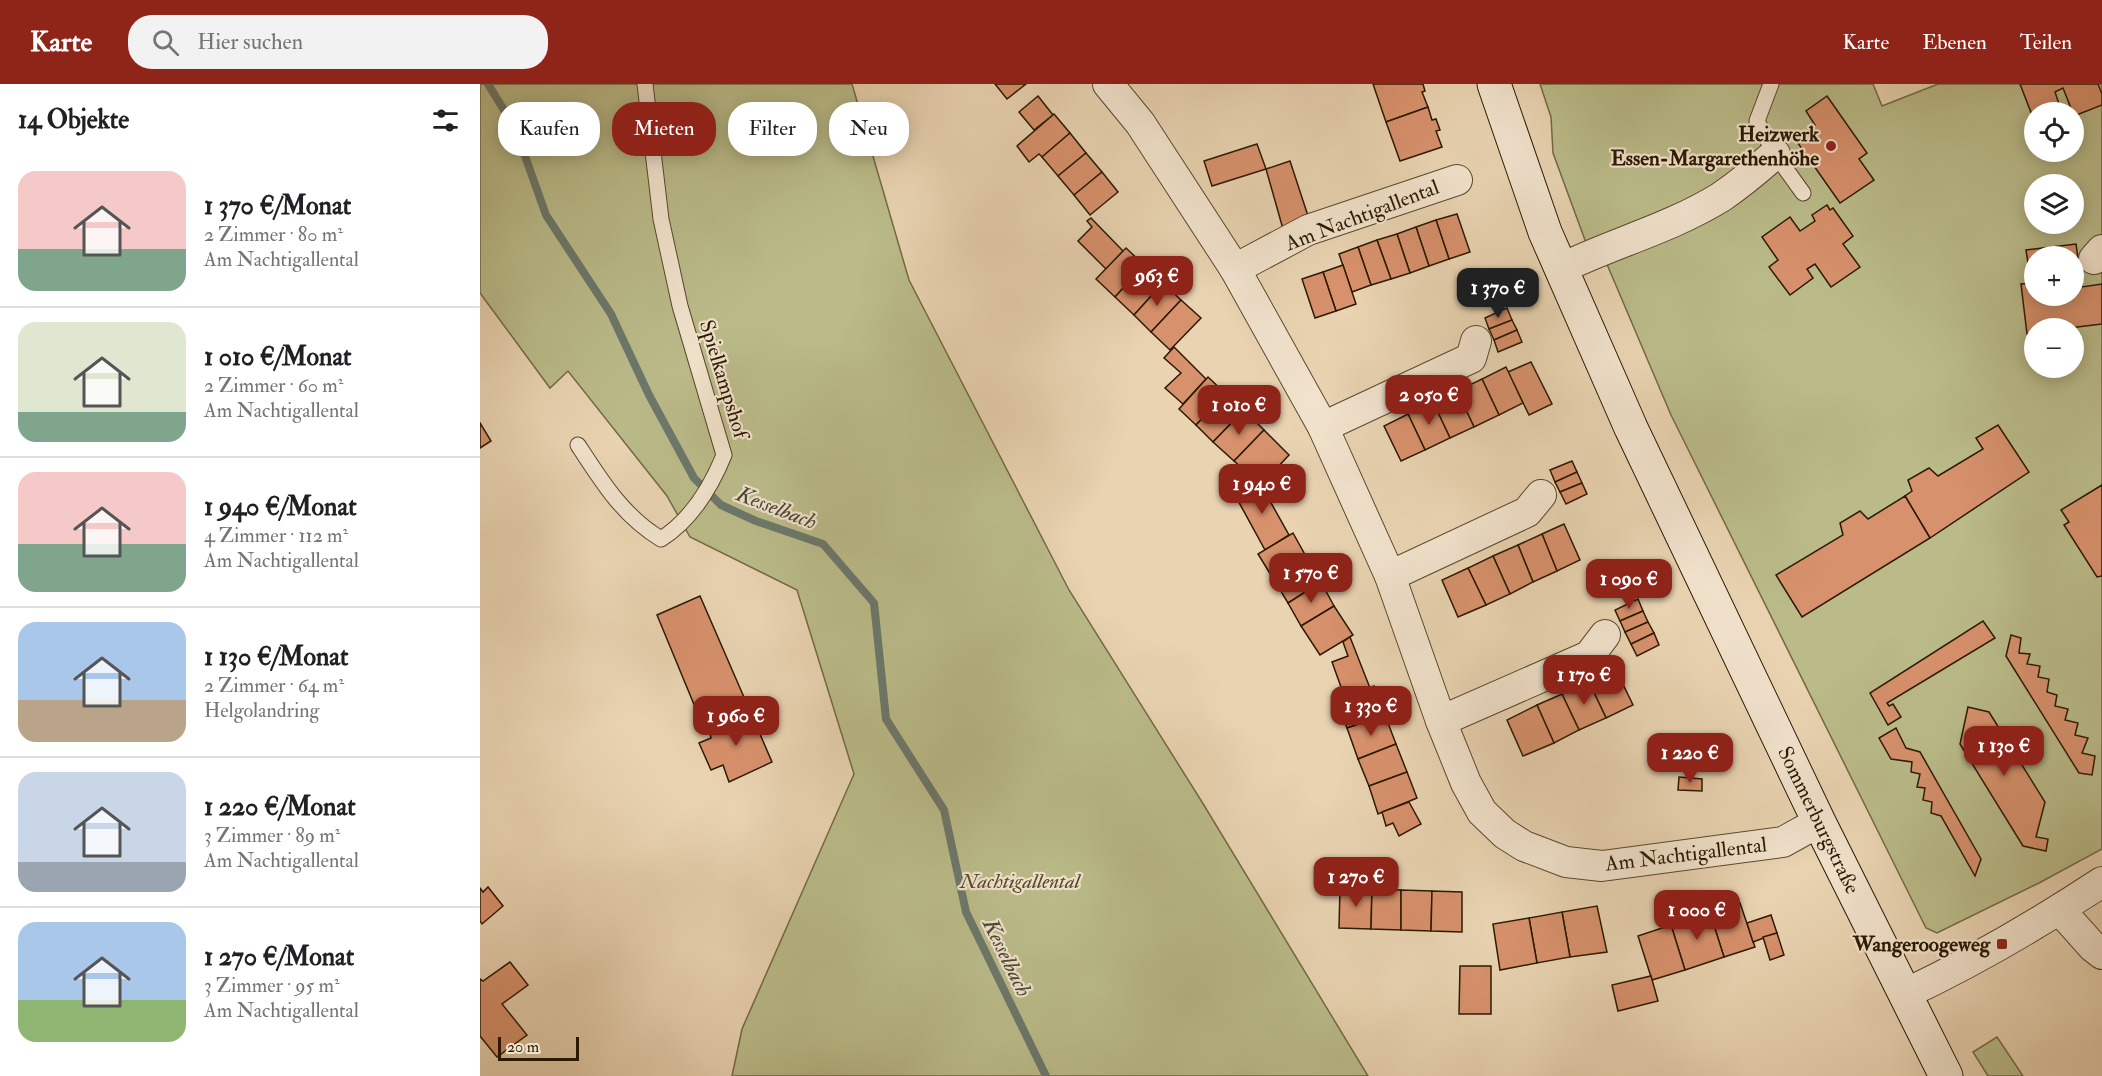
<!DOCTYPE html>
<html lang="de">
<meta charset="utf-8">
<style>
:root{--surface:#fff;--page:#f2f2f2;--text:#202124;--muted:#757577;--line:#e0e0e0;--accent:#8f2418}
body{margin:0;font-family:"IM FELL Double Pica",serif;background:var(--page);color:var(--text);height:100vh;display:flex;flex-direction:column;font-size:22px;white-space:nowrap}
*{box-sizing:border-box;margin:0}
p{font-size:20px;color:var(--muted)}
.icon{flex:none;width:33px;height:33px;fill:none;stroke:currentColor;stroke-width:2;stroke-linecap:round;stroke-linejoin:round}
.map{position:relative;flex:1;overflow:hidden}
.panel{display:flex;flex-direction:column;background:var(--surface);width:480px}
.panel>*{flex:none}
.guide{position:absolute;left:18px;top:18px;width:570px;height:54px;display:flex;gap:12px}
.buttons{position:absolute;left:1544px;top:18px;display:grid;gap:12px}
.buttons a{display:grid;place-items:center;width:60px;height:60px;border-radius:50%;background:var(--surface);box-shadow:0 3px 15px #0003;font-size:30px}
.scale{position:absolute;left:18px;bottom:15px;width:81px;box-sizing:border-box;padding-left:6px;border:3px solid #2b1901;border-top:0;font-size:16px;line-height:21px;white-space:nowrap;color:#2b1901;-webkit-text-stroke:4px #f1e2cc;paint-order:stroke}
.price{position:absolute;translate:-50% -51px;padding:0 14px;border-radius:12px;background:var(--accent);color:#fff;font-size:20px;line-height:39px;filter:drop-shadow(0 2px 3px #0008)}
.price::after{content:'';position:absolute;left:50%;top:36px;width:18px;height:14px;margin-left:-9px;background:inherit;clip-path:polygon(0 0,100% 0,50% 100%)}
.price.current{background:#222;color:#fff}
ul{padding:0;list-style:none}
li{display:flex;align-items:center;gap:18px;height:150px;padding:0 18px}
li+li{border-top:2px solid var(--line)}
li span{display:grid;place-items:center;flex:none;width:168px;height:120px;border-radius:18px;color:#555}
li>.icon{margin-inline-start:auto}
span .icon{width:72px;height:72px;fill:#fffc;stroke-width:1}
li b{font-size:26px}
h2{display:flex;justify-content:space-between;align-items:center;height:72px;padding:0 18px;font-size:26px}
.pill{padding:0 21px;border-radius:24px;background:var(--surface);box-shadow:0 3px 15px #0003;font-size:21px;line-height:54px}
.pill.current{background:var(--accent);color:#fff}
header{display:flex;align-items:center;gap:36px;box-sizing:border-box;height:84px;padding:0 30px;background:var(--accent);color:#fff}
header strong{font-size:28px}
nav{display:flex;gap:33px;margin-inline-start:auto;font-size:21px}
.search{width:420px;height:54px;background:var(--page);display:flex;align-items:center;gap:15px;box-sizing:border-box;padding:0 21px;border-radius:24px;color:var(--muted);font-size:22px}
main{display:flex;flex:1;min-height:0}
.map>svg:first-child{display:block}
.green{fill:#babb89;stroke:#726a45;stroke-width:1.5;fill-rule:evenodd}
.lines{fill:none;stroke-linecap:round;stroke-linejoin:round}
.stream{stroke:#6c786b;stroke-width:8}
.building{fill:#d7916c;stroke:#2b1901;stroke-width:1.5;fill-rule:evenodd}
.lane-casing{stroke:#5a482d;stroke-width:17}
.street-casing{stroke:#5a482d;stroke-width:32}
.secondary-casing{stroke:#2b1901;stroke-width:35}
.lane{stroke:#f1e2cc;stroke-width:15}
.street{stroke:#f1e2cc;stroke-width:30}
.secondary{stroke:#f1e2cc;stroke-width:33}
.poi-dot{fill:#8f2418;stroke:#f1e2cc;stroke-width:2}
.labels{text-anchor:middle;stroke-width:4.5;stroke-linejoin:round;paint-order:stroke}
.poi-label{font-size:21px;font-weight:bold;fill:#2b1901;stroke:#f1e2cc;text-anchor:end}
.street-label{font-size:21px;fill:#2b1901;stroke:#f1e2cc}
.park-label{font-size:21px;font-style:italic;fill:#564a2a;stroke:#f1e2cc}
.water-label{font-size:22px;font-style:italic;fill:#4c4836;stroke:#f1e2cc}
</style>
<header>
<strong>Karte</strong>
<div class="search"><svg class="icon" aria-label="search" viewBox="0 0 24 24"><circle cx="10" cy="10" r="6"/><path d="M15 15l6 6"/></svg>Hier suchen</div>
<nav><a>Karte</a><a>Ebenen</a><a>Teilen</a></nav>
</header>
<main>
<section class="panel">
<h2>14 Objekte<svg class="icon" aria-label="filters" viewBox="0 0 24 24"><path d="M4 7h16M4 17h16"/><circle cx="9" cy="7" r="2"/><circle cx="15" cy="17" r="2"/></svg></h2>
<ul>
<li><span style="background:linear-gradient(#f6c9c9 65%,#7fa58c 0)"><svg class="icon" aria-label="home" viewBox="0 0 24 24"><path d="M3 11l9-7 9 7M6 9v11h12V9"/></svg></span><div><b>1 370 €/Monat</b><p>2 Zimmer · 80 m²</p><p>Am Nachtigallental</p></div></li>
<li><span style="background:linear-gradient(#dfe7d0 75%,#7fa58c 0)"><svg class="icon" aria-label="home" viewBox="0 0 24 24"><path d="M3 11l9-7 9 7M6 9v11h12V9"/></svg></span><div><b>1 010 €/Monat</b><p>2 Zimmer · 60 m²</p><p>Am Nachtigallental</p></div></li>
<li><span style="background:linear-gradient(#f6c9c9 60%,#7fa58c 0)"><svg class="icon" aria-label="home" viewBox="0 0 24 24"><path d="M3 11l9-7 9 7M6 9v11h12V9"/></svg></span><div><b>1 940 €/Monat</b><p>4 Zimmer · 112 m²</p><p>Am Nachtigallental</p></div></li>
<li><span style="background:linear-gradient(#a9c7e8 65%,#b9a48a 0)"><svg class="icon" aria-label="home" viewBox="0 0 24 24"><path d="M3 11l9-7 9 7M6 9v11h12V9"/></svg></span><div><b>1 130 €/Monat</b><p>2 Zimmer · 64 m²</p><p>Helgolandring</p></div></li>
<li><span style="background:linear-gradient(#c9d6e8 75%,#9aa5b1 0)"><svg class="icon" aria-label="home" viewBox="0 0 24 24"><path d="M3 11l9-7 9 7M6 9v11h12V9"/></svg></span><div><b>1 220 €/Monat</b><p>3 Zimmer · 89 m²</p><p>Am Nachtigallental</p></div></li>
<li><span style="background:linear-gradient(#a9c7e8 65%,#8fb573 0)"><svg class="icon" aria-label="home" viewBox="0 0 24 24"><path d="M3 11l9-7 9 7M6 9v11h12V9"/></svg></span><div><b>1 270 €/Monat</b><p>3 Zimmer · 95 m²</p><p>Am Nachtigallental</p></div></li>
</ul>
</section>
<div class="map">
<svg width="1622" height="992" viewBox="0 0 1622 992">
<rect width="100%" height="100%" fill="#e9d3b1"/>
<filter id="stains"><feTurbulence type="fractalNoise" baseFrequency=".00333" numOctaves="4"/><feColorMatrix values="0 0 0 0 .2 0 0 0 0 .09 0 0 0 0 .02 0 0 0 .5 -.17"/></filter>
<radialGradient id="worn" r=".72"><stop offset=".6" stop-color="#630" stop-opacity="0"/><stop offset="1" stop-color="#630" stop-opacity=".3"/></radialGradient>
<g class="green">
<path d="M0 0H372L429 196 589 506 722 718 888 992H252L262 945 374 690 317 506 210 453 187 412 88 287 70 304 0 209Z"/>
<path d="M1060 0H1393L1402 22 1458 0H1622V765L1559 799 1457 849 1446 844 1191 331 1126 178 1105 156 1073 69 1071 33ZM1554 28H1593V68H1554ZM1554 100H1593V140H1554ZM1554 172H1593V212H1554ZM1554 244H1593V284H1554Z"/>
<path d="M1517 953 1543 992H1508L1493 968Z"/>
</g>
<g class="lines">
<path class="stream" d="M8 0 35 44 66 131 131 230 169 311 214 394 241 421 276 437 343 460 394 519 406 635 464 726 486 828 566 992"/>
</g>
<g class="building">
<path d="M515 0H546L527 15Z"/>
<path d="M893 0H943L945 7 942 8 948 23 906 38Z"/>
<path d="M1540 0H1618L1622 10V21L1594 32 1583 4 1575 8 1579 20 1552 31Z"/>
<path d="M558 12 573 31 554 46 539 28Z"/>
<path d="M1347 12 1387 69 1379 75 1394 96 1360 119 1315 55 1335 41 1326 27Z"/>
<path d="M948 23 952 36 956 35 960 46 956 47 962 63 920 77 906 38Z"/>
<path d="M574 30 590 49 562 73 559 70 549 78 537 62Z"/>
<path d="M590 49 606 69 578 92 562 73Z"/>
<path d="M777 60 786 85 732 102 724 77Z"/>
<path d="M606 69 622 88 594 111 578 92Z"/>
<path d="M810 77 830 138 803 145 786 85Z"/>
<path d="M622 88 638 108 610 131 594 111Z"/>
<path d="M1347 121 1350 126 1353 124 1373 152 1363 160 1380 183 1351 203 1335 180 1327 185 1333 194 1310 211 1289 183 1298 176 1282 153 1310 133 1320 147 1335 137 1332 131Z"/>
<path d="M977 130 990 168 969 175 956 136Z"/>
<path d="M611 134 643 167 626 185 598 157 612 143 607 137Z"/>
<path d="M956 136 969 175 949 182 936 143Z"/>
<path d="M936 143 949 182 930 189 917 150Z"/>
<path d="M917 150 930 189 911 195 897 156Z"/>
<path d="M897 156 911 195 891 201 878 163Z"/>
<path d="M1596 160 1602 203 1622 200V240L1589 244H1554V249L1547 250 1541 200 1551 199 1546 166ZM1554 172H1593V212H1554Z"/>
<path d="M878 163 891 201 872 208 859 170Z"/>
<path d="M646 164 664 181 635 213 616 195Z"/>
<path d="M664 181 683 199 654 231 635 213Z"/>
<path d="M863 181 876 220 856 227 843 188Z"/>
<path d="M843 188 856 227 835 234 822 195Z"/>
<path d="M683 199 701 216 671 248 654 231Z"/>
<path d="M701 216 721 234 690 266 671 248Z"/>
<path d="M1027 224 1032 236 1009 245 1005 234Z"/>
<path d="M1032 236 1037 246 1014 256 1009 245Z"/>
<path d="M1037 246 1042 258 1018 268 1014 256Z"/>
<path d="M694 263 726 295 703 320 685 304 701 289 684 274Z"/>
<path d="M1051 278 1072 320 1049 331 1028 288Z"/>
<path d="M1026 283 1043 319 1019 331 1002 295Z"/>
<path d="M728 293 746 310 716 341 699 325Z"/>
<path d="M1002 295 1019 331 994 343 977 307Z"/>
<path d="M977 307 994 343 970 354 953 318Z"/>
<path d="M746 310 764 326 733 358 716 341Z"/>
<path d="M953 318 970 354 945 366 928 330Z"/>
<path d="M764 326 784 346 754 377 733 358Z"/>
<path d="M928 330 945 366 921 377 904 342Z"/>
<path d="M0 339 11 357 0 364Z"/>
<path d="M1518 341 1549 388 1450 454 1425 412 1432 407 1428 396 1449 384 1458 392 1503 365 1496 354Z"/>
<path d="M784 346 809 371 781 401 754 377Z"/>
<path d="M1092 377 1097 388 1075 398 1070 386Z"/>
<path d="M1097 388 1102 399 1080 408 1075 398Z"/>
<path d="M772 394 781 401 809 451 785 466 756 413 772 403 768 399Z"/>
<path d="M1102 399 1107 410 1086 420 1080 408Z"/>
<path d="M1622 401V492L1617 493 1584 441 1589 438 1581 426Z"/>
<path d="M1425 412 1450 454 1322 533 1296 491 1363 451 1360 439 1380 427 1388 435Z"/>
<path d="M1084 440 1100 476 1077 487 1062 450Z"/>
<path d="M813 449 828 476 794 496 778 470Z"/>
<path d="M1062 450 1077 487 1053 498 1038 461Z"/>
<path d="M1038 461 1053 498 1030 510 1013 472Z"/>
<path d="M1013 472 1030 510 1006 521 988 484Z"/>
<path d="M828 476 841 498 808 519 794 496Z"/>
<path d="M988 484 1006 521 978 533 962 496Z"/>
<path d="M841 498 854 522 821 542 808 519Z"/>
<path d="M220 512 270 627 225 647 177 531Z"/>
<path d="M1158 515 1163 527 1140 537 1135 526Z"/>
<path d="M854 522 873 551 840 571 821 542Z"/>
<path d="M1163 527 1168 538 1145 548 1140 537Z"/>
<path d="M1503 537 1515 554 1407 619 1409 622 1413 620 1421 633 1408 641 1390 609Z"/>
<path d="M1168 538 1174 549 1151 560 1145 548Z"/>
<path d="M1174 549 1179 561 1157 572 1151 560Z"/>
<path d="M1531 551 1541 554 1539 569 1550 570 1547 580 1560 582 1558 593 1569 595 1567 608 1577 611 1575 622 1588 625 1585 636 1598 639 1595 651 1608 654 1602 669 1615 672 1612 691 1599 689 1526 572Z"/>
<path d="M870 553 890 604 865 614 852 578 868 572 863 558Z"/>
<path d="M1136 586 1153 621 1126 634 1109 598Z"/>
<path d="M1109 598 1126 634 1099 646 1082 610Z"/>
<path d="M894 602 905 631 867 644 856 617Z"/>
<path d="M1082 610 1099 646 1074 659 1057 621Z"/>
<path d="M1057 621 1074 659 1043 672 1027 636Z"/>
<path d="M1488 623 1509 628 1565 718 1556 753 1568 755 1566 767 1543 762 1480 660Z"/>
<path d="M270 627 292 678 249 698 243 681 231 686 219 659 231 654 229 645Z"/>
<path d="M905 631 916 660 878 675 867 644Z"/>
<path d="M1416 644 1426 664 1440 668 1501 775 1495 792 1461 732 1451 729 1452 718 1443 716 1445 704 1437 703 1440 690 1431 688 1432 678 1411 675 1399 654Z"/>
<path d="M916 660 927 688 889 702 878 675Z"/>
<path d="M927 688 937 714 898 730 889 702Z"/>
<path d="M1199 693 1222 695V707L1198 706Z"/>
<path d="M929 718 941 740 919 752 913 739 906 742 902 728Z"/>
<path d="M8 803 23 822 2 840 0 837V804L3 808Z"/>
<path d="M860 804 892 805 891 845 859 844Z"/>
<path d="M892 805 921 806V846L891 845Z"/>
<path d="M921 806 952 807 951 847 921 846Z"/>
<path d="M952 807 982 808V848L951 847Z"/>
<path d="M1260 819 1275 863 1244 873 1230 829Z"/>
<path d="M1117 822 1127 868 1090 873 1082 828Z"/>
<path d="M1082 828 1090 873 1057 879 1049 834Z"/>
<path d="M1230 829 1244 873 1205 886 1191 841Z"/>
<path d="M1291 831 1297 849 1273 858 1267 839Z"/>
<path d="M1049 834 1057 879 1020 886 1013 840Z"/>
<path d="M1191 841 1205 886 1172 896 1158 852Z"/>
<path d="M1297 849 1304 871 1290 876 1283 853Z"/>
<path d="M30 878 48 901 22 920 47 951 17 973 0 952V895L3 897Z"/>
<path d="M980 882H1011V930H979Z"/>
<path d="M1171 892 1178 917 1138 927 1132 901Z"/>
</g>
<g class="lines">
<g class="lane-casing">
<g id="lane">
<path d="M1291 0 1277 37 1295 70 1323 109"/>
<path d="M98 361C122 398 143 432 181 455 211 436 231 403 244 371L200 222 181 135 165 0"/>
</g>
</g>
<g class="street-casing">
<g id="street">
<path d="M628 0 660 39 755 185 843 343 910 492 961 637 986 699 1002 728 1025 750 1044 762 1086 778 1122 782 1303 758 1339 738"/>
<path d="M1614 175 1622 166"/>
<path d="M755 185 828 146 977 96"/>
<path d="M1080 185C1133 159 1191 144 1241 113 1260 100 1278 85 1295 70"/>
<path d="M843 343 991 274 996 257"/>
<path d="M910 492 1047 428 1061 411"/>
<path d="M961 637 1109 572 1125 551"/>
<path d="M1580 826 1613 863 1622 870"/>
<path d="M1425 910C1493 878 1558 840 1622 798"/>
</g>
</g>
<g class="secondary-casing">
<path id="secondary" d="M1014 0 1065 148 1151 344 1339 738 1466 992"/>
</g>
<use href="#lane" class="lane"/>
<use href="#street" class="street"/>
<use href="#secondary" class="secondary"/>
</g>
<g class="poi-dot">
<circle cx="1351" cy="62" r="6"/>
<rect x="1516" y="854" width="12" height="12" rx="3"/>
</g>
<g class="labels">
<g class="poi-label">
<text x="1339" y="57">Heizwerk<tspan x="1339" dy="24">Essen-Margarethenhöhe</tspan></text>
<text x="1510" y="867">Wangeroogeweg</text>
</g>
<g class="street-label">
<text transform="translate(882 131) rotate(-21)" y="7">Am Nachtigallental</text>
<text transform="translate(244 295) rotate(73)" y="7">Spielkampshof</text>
<text transform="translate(1339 736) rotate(64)" y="7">Sommerburgstraße</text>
<text transform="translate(1206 770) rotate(-7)" y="7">Am Nachtigallental</text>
</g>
<g class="park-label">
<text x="540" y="804">Nachtigallental</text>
</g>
<g class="water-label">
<text transform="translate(297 423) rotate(21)" y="8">Kesselbach</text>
<text transform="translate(528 873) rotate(64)" y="8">Kesselbach</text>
</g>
</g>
<rect width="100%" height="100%" filter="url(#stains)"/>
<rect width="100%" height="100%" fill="url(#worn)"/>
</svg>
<div class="buttons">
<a><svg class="icon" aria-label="locate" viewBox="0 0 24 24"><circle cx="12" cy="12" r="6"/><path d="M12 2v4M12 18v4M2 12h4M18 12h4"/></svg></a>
<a><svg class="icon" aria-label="layers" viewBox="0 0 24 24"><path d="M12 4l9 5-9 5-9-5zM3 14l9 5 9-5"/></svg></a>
<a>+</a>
<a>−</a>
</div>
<div class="scale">20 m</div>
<b class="price" style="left:677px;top:223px">963 €</b>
<b class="price current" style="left:1018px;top:235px">1 370 €</b>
<b class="price" style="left:949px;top:342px">2 050 €</b>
<b class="price" style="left:759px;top:352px">1 010 €</b>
<b class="price" style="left:782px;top:431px">1 940 €</b>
<b class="price" style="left:831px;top:520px">1 570 €</b>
<b class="price" style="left:1149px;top:526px">1 090 €</b>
<b class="price" style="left:1104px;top:622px">1 170 €</b>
<b class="price" style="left:891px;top:653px">1 330 €</b>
<b class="price" style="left:256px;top:663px">1 960 €</b>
<b class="price" style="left:1524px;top:693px">1 130 €</b>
<b class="price" style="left:1210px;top:700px">1 220 €</b>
<b class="price" style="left:876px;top:824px">1 270 €</b>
<b class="price" style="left:1217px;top:857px">1 000 €</b>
<div class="guide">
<a class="pill">Kaufen</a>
<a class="pill current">Mieten</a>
<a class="pill">Filter</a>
<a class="pill">Neu</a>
</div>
</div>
</main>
